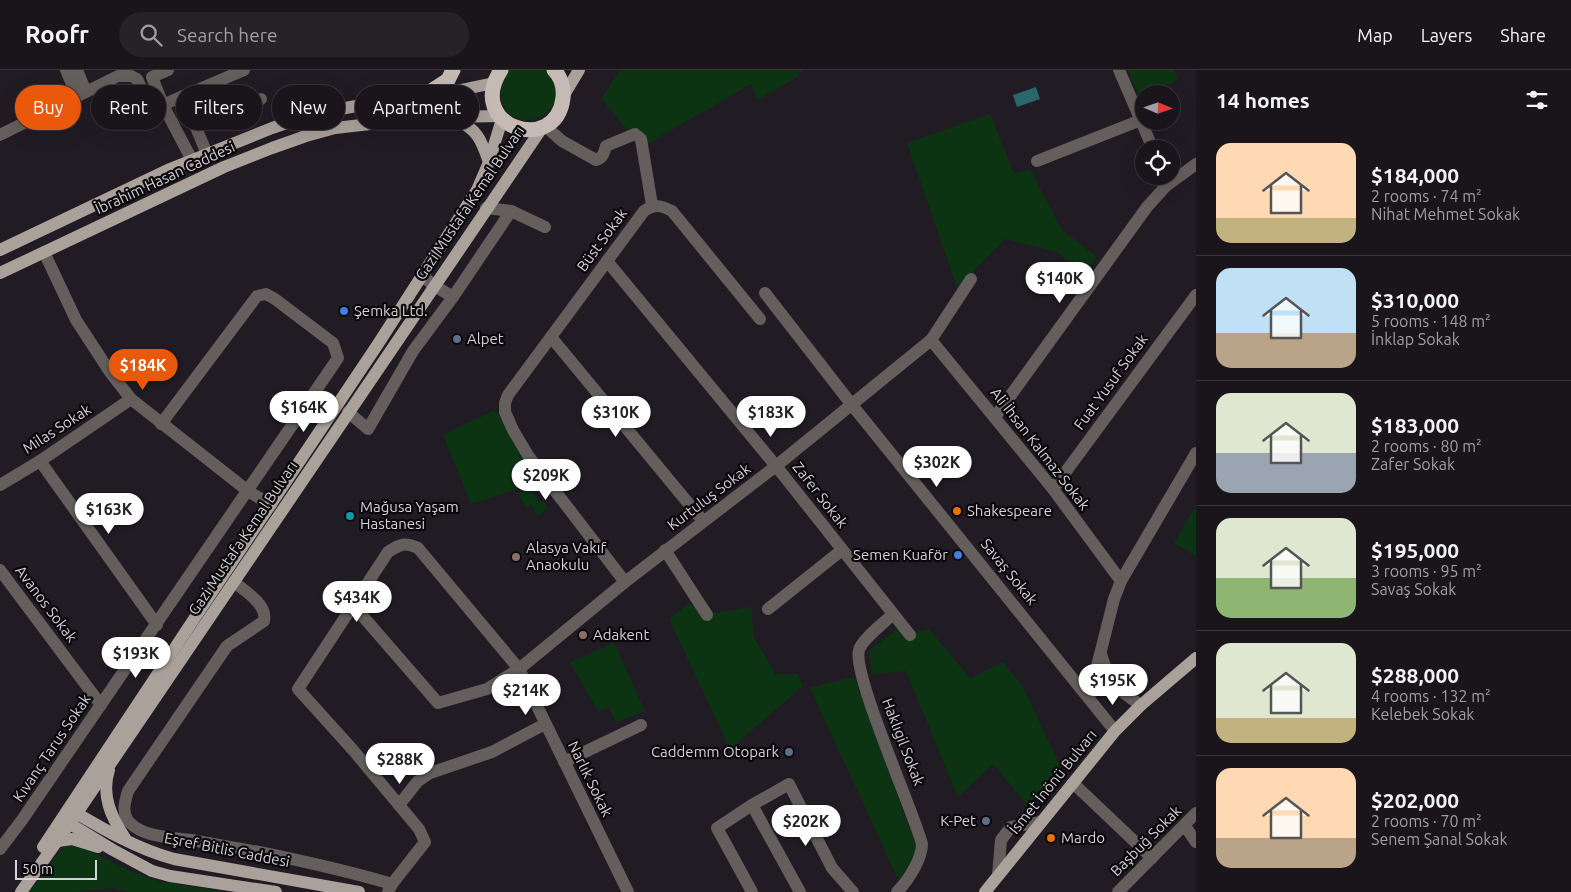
<!DOCTYPE html>
<meta charset="utf-8">
<style>
:root{--surface:#19151b;--page:#262228;--text:#f1f3f6;--muted:#9f9fa3;--line:#37343a;--accent:#ea580c}
body{margin:0;font-family:Ubuntu,sans-serif;background:var(--page);color:var(--text);height:100vh;display:flex;flex-direction:column;font-size:19px;white-space:nowrap}
*{box-sizing:border-box;margin:0}
p{font-size:16px;color:var(--muted)}
.icon{flex:none;width:28px;height:28px;fill:none;stroke:currentColor;stroke-width:2;stroke-linecap:round;stroke-linejoin:round}
.map{position:relative;flex:1;overflow:hidden}
.drawer{display:flex;flex-direction:column;background:var(--surface);width:375px}
.drawer>*{flex:none}
.hud{position:absolute;left:15px;top:15px;width:475px;height:45px;display:flex;gap:10px}
.needle{width:32px;rotate:92deg}
.buttons{position:absolute;left:1135px;top:15px;display:grid;gap:10px}
.buttons a{display:grid;place-items:center;width:45px;height:45px;border-radius:50%;background:var(--surface);box-shadow:0 5px 20px #0002,0 0 0 1px var(--line);font-size:25px}
.scale{position:absolute;left:15px;bottom:12px;width:82px;box-sizing:border-box;padding-left:5px;border:2px solid #d5d2d7;border-top:0;font-size:14px;line-height:18px;white-space:nowrap;color:#d5d2d7;-webkit-text-stroke:4px #0a080b;paint-order:stroke}
.price{position:absolute;translate:-50% -42px;padding:0 11px;border-radius:18px;background:#fff;color:#222;font-size:16px;line-height:32px;filter:drop-shadow(0 1px 2px #0008)}
.price::after{content:'';position:absolute;left:50%;top:30px;width:15px;height:11px;margin-left:-8px;background:inherit;clip-path:polygon(0 0,100% 0,50% 100%)}
.price.active{background:var(--accent);color:#fff}
ul{padding:0;list-style:none}
li{display:flex;align-items:center;gap:15px;height:125px;padding:0 20px}
li+li{border-top:1px solid var(--line)}
li span{display:grid;place-items:center;flex:none;width:140px;height:100px;border-radius:15px;color:#555}
li>.icon{margin-inline-start:auto}
span .icon{width:60px;height:60px;fill:#fffc;stroke-width:1}
li b{font-size:21px}
h2{display:flex;justify-content:space-between;align-items:center;height:60px;padding:0 20px;font-size:21px}
.tag{padding:0 18px;border-radius:22px;background:var(--surface);box-shadow:0 5px 20px #0002,0 0 0 1px var(--line);font-size:18px;line-height:45px}
.tag.active{background:var(--accent);color:#fff}
header{display:flex;align-items:center;gap:30px;box-sizing:border-box;height:70px;padding:0 25px;background:var(--surface);border-bottom:1px solid var(--line)}
header strong{font-size:24px}
nav{display:flex;gap:28px;margin-inline-start:auto;font-size:18px}
.search{width:350px;height:45px;background:var(--page);display:flex;align-items:center;gap:12px;box-sizing:border-box;padding:0 18px;border-radius:28px;color:var(--muted);font-size:19px}
main{display:flex;flex:1;min-height:0}
.map>svg:first-child{display:block}
.green{fill:#0c3412}
.water{fill:#29676d}
.lines{fill:none;stroke-linecap:round;stroke-linejoin:round}
.minor{stroke:#645f5c;stroke-width:12}
.major{stroke:#aaa19b;stroke-width:12}
.highway{stroke:#c6bbb4;stroke-width:15}
.shop-dot{fill:#3f7fe0;stroke:#0a080b;stroke-width:2}
.service-dot{fill:#5c6f8a;stroke:#0a080b;stroke-width:2}
.food-dot{fill:#e8710a;stroke:#0a080b;stroke-width:2}
.culture-dot{fill:#0f9aa8;stroke:#0a080b;stroke-width:2}
.education-dot{fill:#8d6e63;stroke:#0a080b;stroke-width:2}
.labels{text-anchor:middle;stroke-width:4.5;stroke-linejoin:round;paint-order:stroke}
.street-label{font-size:15px;fill:#d5d2d7;stroke:#0a080b}
.poi-label{font-size:15px;fill:#d5d2d7;stroke:#0a080b;text-anchor:start}
</style>
<header>
<strong>Roofr</strong>
<div class="search"><svg class="icon" aria-label="search" viewBox="0 0 24 24"><circle cx="10" cy="10" r="6"/><path d="M15 15l6 6"/></svg>Search here</div>
<nav><a>Map</a><a>Layers</a><a>Share</a></nav>
</header>
<main>
<div class="map">
<svg width="1196" height="822" viewBox="0 0 1196 822">
<rect width="100%" height="100%" fill="#211c24"/>
<g class="green">
<path d="M511 0H546C584 38 512 76 501 28 498 17 503 7 511 0Z"/>
<path d="M620 0H803L797 7 757 30 751 14 642 77 601 29Z"/>
<path d="M1128 0H1174L1178 10 1147 24H1144V25L1139 27Z"/>
<path d="M990 44 1014 104 1030 99 1062 160 1097 187 1085 204 1057 182 1005 169 957 217 907 73Z"/>
<path d="M493 341 498 343 536 413 471 434 443 365Z"/>
<path d="M531 418 538 432 543 430 547 438 538 446 531 435 526 438 518 423Z"/>
<path d="M1196 436V486L1174 473Z"/>
<path d="M689 533 696 538 708 535 715 543 751 537 754 567 775 604H797L803 616 730 679 669 549Z"/>
<path d="M898 559 901 566 929 559 970 608 1003 592 1023 617 1061 698 1029 737 993 694 958 727 906 601 872 604 869 580Z"/>
<path d="M614 573 645 641 616 653 609 637 598 641 570 592Z"/>
<path d="M854 607 914 771 915 782 899 811 810 618Z"/>
<path d="M66 774 90 781 133 802 159 811 223 822H131L112 818 73 822H28Z"/>
</g>
<path class="water" d="M1036 17 1040 29 1017 37 1013 25Z"/>
<g class="lines">
<g class="minor">
<path d="M66 0 77 26"/>
<path d="M77 0 86 22"/>
<path d="M168 0 152 7 163 35 192 90"/>
<path d="M1119 0 1153 79"/>
<path d="M183 26 207 84"/>
<path d="M195 56 261 29"/>
<path d="M545 56 562 71 596 90C603 88 604 83 606 76L635 64 641 69 652 135"/>
<path d="M0 65 118 6H131L137 9 148 33 160 36 244 0"/>
<path d="M1037 91 1141 50"/>
<path d="M1166 116 1196 94"/>
<path d="M486 138 511 141 545 157"/>
<path d="M44 182 76 250 110 302 131 329 248 421 271 435"/>
<path d="M607 191 776 396 910 565"/>
<path d="M765 223 852 335 1115 661"/>
<path d="M453 227 511 141"/>
<path d="M551 267 703 451"/>
<path d="M931 270 1053 419 1121 511"/>
<path d="M348 342 368 359 413 281 453 227 433 215 422 205"/>
<path d="M995 347 1147 137 1166 116 1163 106"/>
<path d="M40 391 157 555"/>
<path d="M0 415 40 391 131 329"/>
<path d="M1053 419 1196 225"/>
<path d="M665 480 707 545"/>
<path d="M0 500 101 635"/>
<path d="M234 512C245 521 268 535 264 551L227 576 128 721C125 731 121 744 130 753 145 768 173 767 191 770 214 774 237 778 259 782 303 791 348 801 392 814"/>
<path d="M625 512 529 387 513 360 505 342V333L508 325 644 141C655 134 660 135 672 141L760 249"/>
<path d="M353 535 438 633 487 619 519 599 625 512 776 396 931 270 971 209"/>
<path d="M768 539 842 480"/>
<path d="M893 544C885 552 862 569 859 580 852 604 913 740 922 774 922 789 908 811 897 822"/>
<path d="M1101 584C1109 611 1117 620 1141 635"/>
<path d="M1089 628 1114 529 1121 511 1196 383"/>
<path d="M564 692 641 655"/>
<path d="M1073 713 1152 788"/>
<path d="M399 735 418 711 430 703 492 682 545 654"/>
<path d="M1185 756 1196 772"/>
<path d="M0 779 22 750 338 288 333 273 275 229 266 224 257 226 161 354"/>
<path d="M998 805 1001 770 1011 757 1041 752"/>
<path d="M388 822 392 814 425 772 419 759 353 680 298 619 388 482C400 474 405 472 418 478L519 599 628 822"/>
<path d="M752 822 717 758 752 735"/>
<path d="M800 822 752 735 789 714 832 798 853 822"/>
<path d="M1118 822 1196 743"/>
</g>
<g class="major">
<path d="M564 25 579 0"/>
<path d="M455 49C477 59 481 69 489 92"/>
<path d="M0 180 170 99 272 58 313 44 378 32 451 22 494 13"/>
<path d="M0 203 224 97 272 78 306 66 335 58 379 53 451 47 499 46"/>
<path d="M109 700C101 725 111 747 125 768"/>
<path d="M71 740C103 759 137 779 174 789L359 822"/>
<path d="M62 749 113 780 152 801 170 806 276 822"/>
<path d="M58 771 72 769 98 777"/>
<path d="M43 777 198 543 378 274 477 120 489 92 502 49"/>
<path d="M21 822 77 743 542 58"/>
<path d="M985 822 1115 661 1141 635 1196 588"/>
</g>
<g class="highway">
<path d="M501 0C464 57 556 86 563 28 564 18 561 7 554 0"/>
<path d="M422 27 448 10 453 0"/>
</g>
</g>
<g class="shop-dot">
<circle cx="344" cy="241" r="5"/>
<circle cx="958" cy="485" r="5"/>
</g>
<g class="service-dot">
<circle cx="457" cy="269" r="5"/>
<circle cx="789" cy="682" r="5"/>
<circle cx="986" cy="751" r="5"/>
</g>
<g class="food-dot">
<circle cx="957" cy="441" r="5"/>
<circle cx="1051" cy="768" r="5"/>
</g>
<circle class="culture-dot" cx="350" cy="446" r="5"/>
<g class="education-dot">
<circle cx="516" cy="487" r="5"/>
<circle cx="583" cy="565" r="5"/>
</g>
<g class="labels">
<g class="street-label">
<text transform="translate(165 108) rotate(-25)" y="5">İbrahim Hasan Caddesi</text>
<text transform="translate(470 133) rotate(-56)" y="5">Gazi Mustafa Kemal Bulvarı</text>
<text transform="translate(602 170) rotate(-54)" y="5">Büst Sokak</text>
<text transform="translate(1111 312) rotate(-54)" y="5">Fuat Yusuf Sokak</text>
<text transform="translate(57 359) rotate(-33)" y="5">Milas Sokak</text>
<text transform="translate(1040 379) rotate(52)" y="5">Ali İhsan Kalmaz Sokak</text>
<text transform="translate(820 425) rotate(52)" y="5">Zafer Sokak</text>
<text transform="translate(709 427) rotate(-37)" y="5">Kurtuluş Sokak</text>
<text transform="translate(243 468) rotate(-56)" y="5">Gazi Mustafa Kemal Bulvarı</text>
<text transform="translate(1009 502) rotate(51)" y="5">Savaş Sokak</text>
<text transform="translate(46 534) rotate(53)" y="5">Avanos Sokak</text>
<text transform="translate(903 672) rotate(69)" y="5">Haklıgil Sokak</text>
<text transform="translate(52 678) rotate(-56)" y="5">Kıvanç Tarus Sokak</text>
<text transform="translate(590 709) rotate(64)" y="5">Narlık Sokak</text>
<text transform="translate(1053 712) rotate(-51)" y="5">İsmet İnönü Bulvarı</text>
<text transform="translate(1146 771) rotate(-45)" y="5">Başbuğ Sokak</text>
<text transform="translate(227 780) rotate(11)" y="5">Eşref Bitlis Caddesi</text>
</g>
<g class="poi-label">
<text x="354" y="246">Şemka Ltd.</text>
<text x="467" y="274">Alpet</text>
<text x="360" y="442">Mağusa Yaşam<tspan x="360" dy="17">Hastanesi</tspan></text>
<text x="967" y="446">Shakespeare</text>
<text x="526" y="483">Alasya Vakıf<tspan x="526" dy="17">Anaokulu</tspan></text>
<text x="948" y="490" text-anchor="end">Semen Kuaför</text>
<text x="593" y="570">Adakent</text>
<text x="779" y="687" text-anchor="end">Caddemm Otopark</text>
<text x="976" y="756" text-anchor="end">K-Pet</text>
<text x="1061" y="773">Mardo</text>
</g>
</g>
</svg>
<div class="buttons">
<a><svg class="needle" viewBox="-14 -14 28 28"><path d="M0-13l5 13h-10z" fill="#e53935"/><path d="M0 13l5-13h-10z" fill="#9f9fa3"/></svg></a>
<a><svg class="icon" aria-label="locate" viewBox="0 0 24 24"><circle cx="12" cy="12" r="6"/><path d="M12 2v4M12 18v4M2 12h4M18 12h4"/></svg></a>
</div>
<div class="scale">50 m</div>
<b class="price" style="left:1060px;top:234px">$140K</b>
<b class="price active" style="left:143px;top:321px">$184K</b>
<b class="price" style="left:304px;top:363px">$164K</b>
<b class="price" style="left:616px;top:368px">$310K</b>
<b class="price" style="left:771px;top:368px">$183K</b>
<b class="price" style="left:937px;top:418px">$302K</b>
<b class="price" style="left:546px;top:431px">$209K</b>
<b class="price" style="left:109px;top:465px">$163K</b>
<b class="price" style="left:357px;top:553px">$434K</b>
<b class="price" style="left:136px;top:609px">$193K</b>
<b class="price" style="left:1113px;top:636px">$195K</b>
<b class="price" style="left:526px;top:646px">$214K</b>
<b class="price" style="left:400px;top:715px">$288K</b>
<b class="price" style="left:806px;top:777px">$202K</b>
<div class="hud">
<a class="tag active">Buy</a>
<a class="tag">Rent</a>
<a class="tag">Filters</a>
<a class="tag">New</a>
<a class="tag">Apartment</a>
</div>
</div>
<section class="drawer">
<h2>14 homes<svg class="icon" aria-label="filters" viewBox="0 0 24 24"><path d="M4 7h16M4 17h16"/><circle cx="9" cy="7" r="2"/><circle cx="15" cy="17" r="2"/></svg></h2>
<ul>
<li><span style="background:linear-gradient(#ffd9b3 75%,#c2b280 0)"><svg class="icon" aria-label="home" viewBox="0 0 24 24"><path d="M3 11l9-7 9 7M6 9v11h12V9"/></svg></span><div><b>$184,000</b><p>2 rooms · 74 m²</p><p>Nihat Mehmet Sokak</p></div></li>
<li><span style="background:linear-gradient(#bfe0f5 65%,#b9a48a 0)"><svg class="icon" aria-label="home" viewBox="0 0 24 24"><path d="M3 11l9-7 9 7M6 9v11h12V9"/></svg></span><div><b>$310,000</b><p>5 rooms · 148 m²</p><p>İnklap Sokak</p></div></li>
<li><span style="background:linear-gradient(#dfe7d0 60%,#9aa5b1 0)"><svg class="icon" aria-label="home" viewBox="0 0 24 24"><path d="M3 11l9-7 9 7M6 9v11h12V9"/></svg></span><div><b>$183,000</b><p>2 rooms · 80 m²</p><p>Zafer Sokak</p></div></li>
<li><span style="background:linear-gradient(#dfe7d0 60%,#8fb573 0)"><svg class="icon" aria-label="home" viewBox="0 0 24 24"><path d="M3 11l9-7 9 7M6 9v11h12V9"/></svg></span><div><b>$195,000</b><p>3 rooms · 95 m²</p><p>Savaş Sokak</p></div></li>
<li><span style="background:linear-gradient(#dfe7d0 75%,#c2b280 0)"><svg class="icon" aria-label="home" viewBox="0 0 24 24"><path d="M3 11l9-7 9 7M6 9v11h12V9"/></svg></span><div><b>$288,000</b><p>4 rooms · 132 m²</p><p>Kelebek Sokak</p></div></li>
<li><span style="background:linear-gradient(#ffd9b3 70%,#b9a48a 0)"><svg class="icon" aria-label="home" viewBox="0 0 24 24"><path d="M3 11l9-7 9 7M6 9v11h12V9"/></svg></span><div><b>$202,000</b><p>2 rooms · 70 m²</p><p>Senem Şanal Sokak</p></div></li>
</ul>
</section>
</main>
